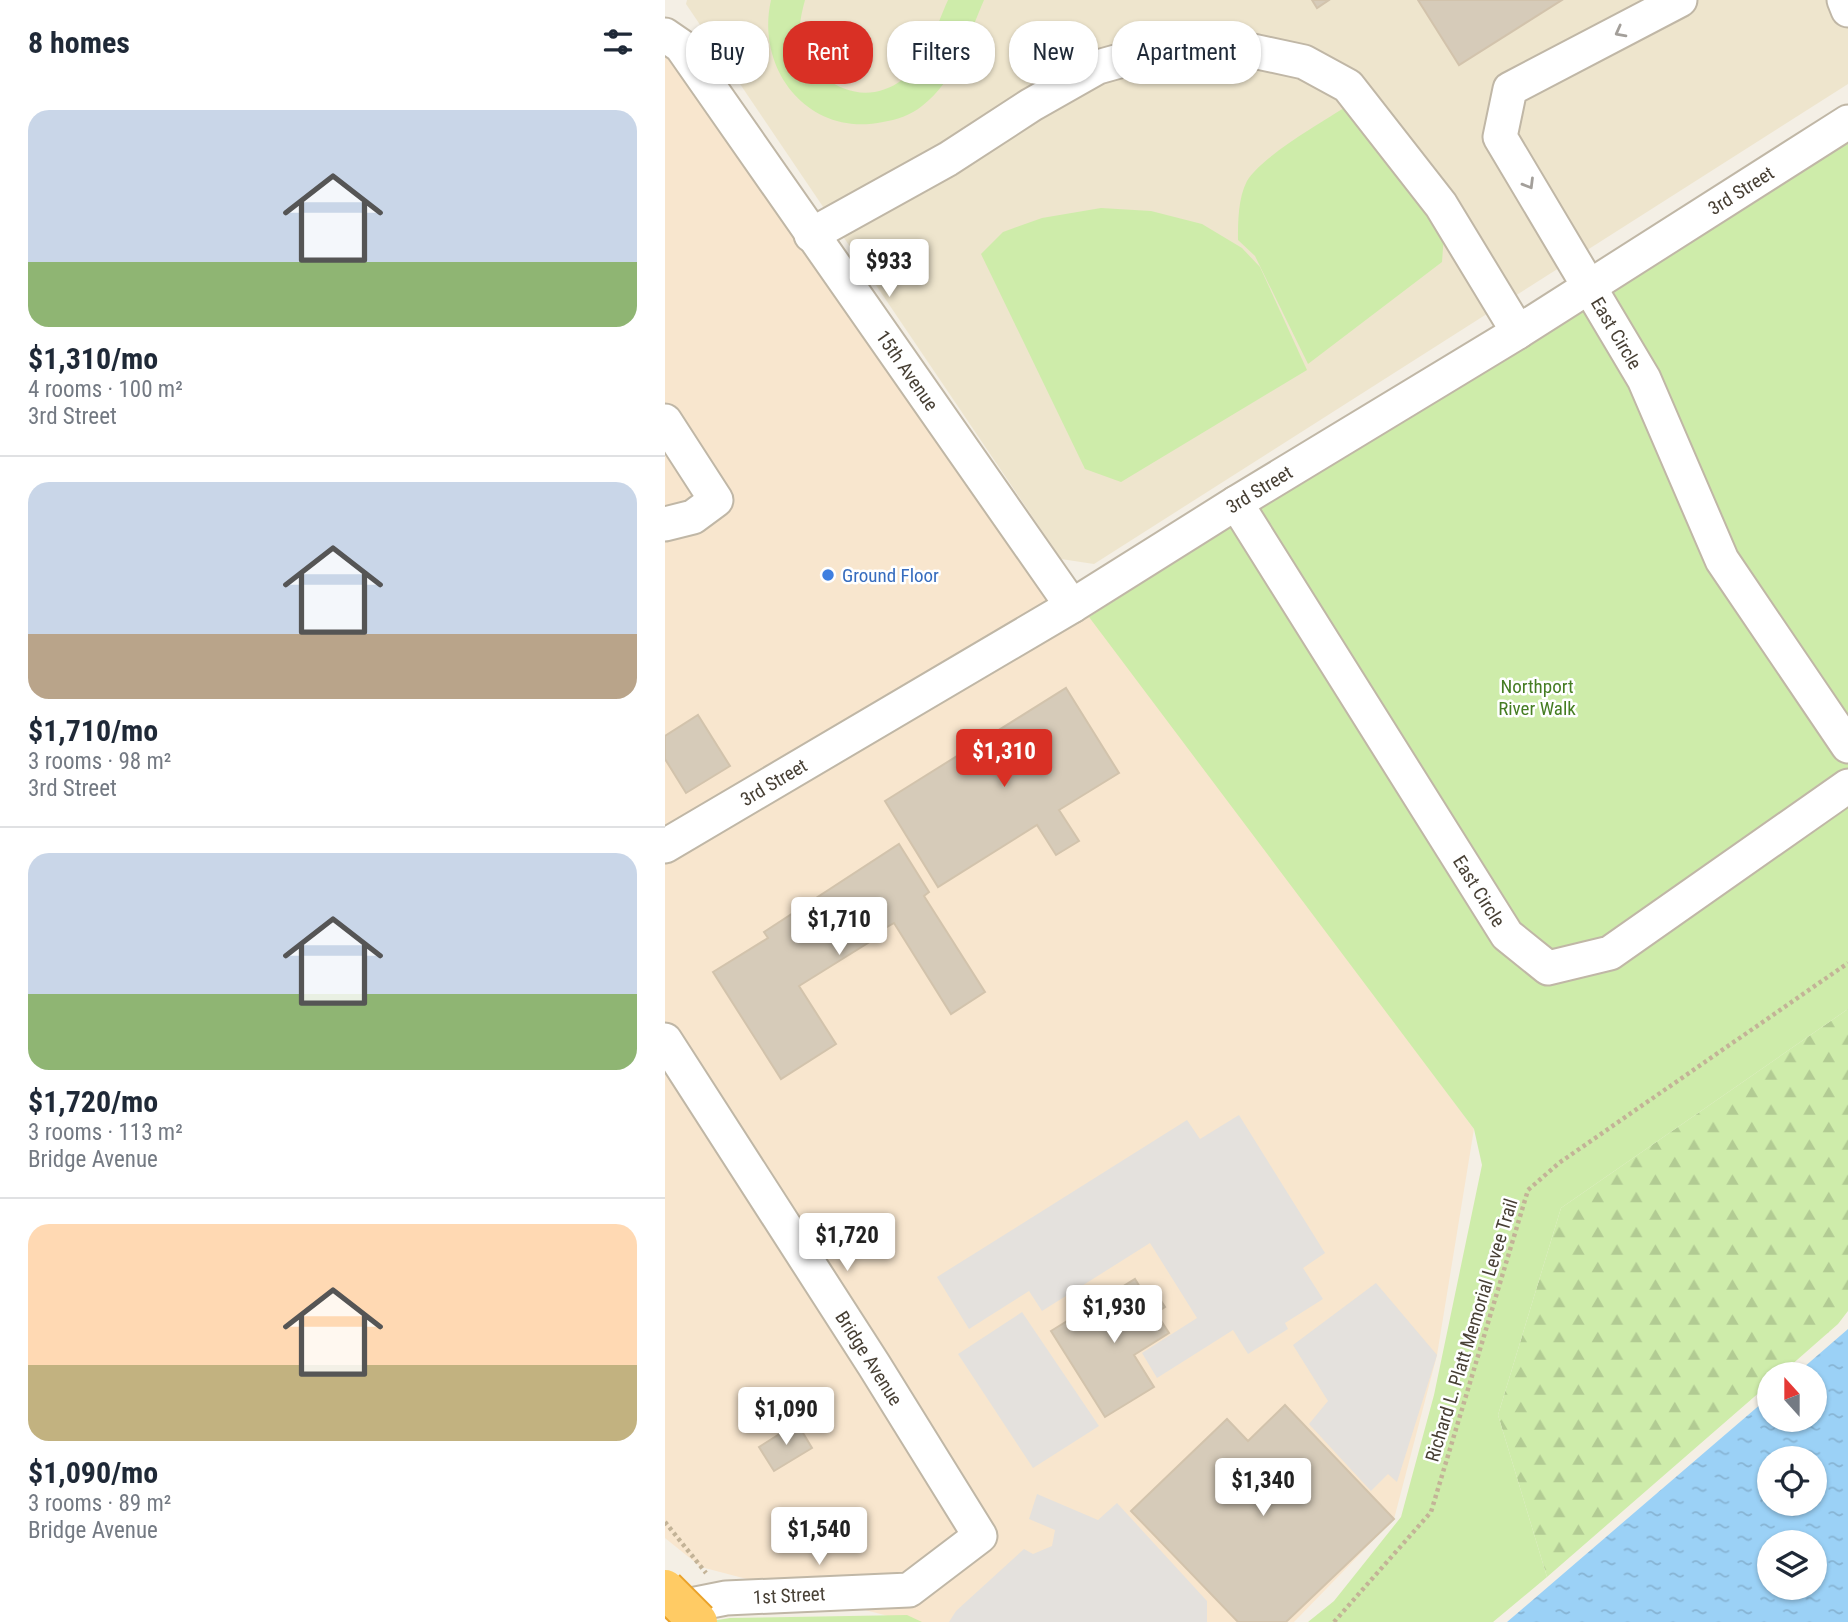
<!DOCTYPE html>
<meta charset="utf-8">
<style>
:root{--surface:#fff;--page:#f2f2f3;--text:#1f2937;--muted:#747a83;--line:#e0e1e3;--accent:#d93025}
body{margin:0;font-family:"Roboto Condensed",sans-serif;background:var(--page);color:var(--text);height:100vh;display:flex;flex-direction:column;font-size:26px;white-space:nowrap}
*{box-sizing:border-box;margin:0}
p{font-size:23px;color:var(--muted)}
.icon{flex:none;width:38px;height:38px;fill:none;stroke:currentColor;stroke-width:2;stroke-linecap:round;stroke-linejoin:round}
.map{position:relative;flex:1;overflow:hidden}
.side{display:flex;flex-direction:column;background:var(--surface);width:665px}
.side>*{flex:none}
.top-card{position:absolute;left:21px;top:21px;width:665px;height:63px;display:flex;gap:14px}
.needle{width:46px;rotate:339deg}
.controls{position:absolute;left:1092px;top:1362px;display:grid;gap:14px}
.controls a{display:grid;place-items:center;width:70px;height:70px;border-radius:50%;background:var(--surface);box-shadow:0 2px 5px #0004;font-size:35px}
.price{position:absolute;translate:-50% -60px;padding:0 16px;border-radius:7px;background:#fff;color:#222;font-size:23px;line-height:46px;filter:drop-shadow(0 2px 4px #0008)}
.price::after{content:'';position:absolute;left:50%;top:42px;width:21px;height:16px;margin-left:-10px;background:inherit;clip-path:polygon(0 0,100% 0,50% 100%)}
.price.active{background:var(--accent);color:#fff}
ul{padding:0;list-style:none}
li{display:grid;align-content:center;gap:14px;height:371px;padding:0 28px}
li+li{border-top:2px solid var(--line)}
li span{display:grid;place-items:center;height:217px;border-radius:21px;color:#555}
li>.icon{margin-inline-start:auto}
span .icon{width:126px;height:126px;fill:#fffc;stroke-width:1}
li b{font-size:30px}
h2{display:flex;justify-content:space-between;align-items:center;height:84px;padding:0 28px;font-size:30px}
.tag{padding:0 24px;border-radius:28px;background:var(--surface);box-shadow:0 2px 5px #0004;font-size:24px;line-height:63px}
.tag.active{background:var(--accent);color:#fff}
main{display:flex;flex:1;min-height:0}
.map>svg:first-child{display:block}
.commercial{fill:#f8e6ce}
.education{fill:#eee5cd}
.forest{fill:url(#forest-firs)}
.green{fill:#ceecaa}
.parking{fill:#e4e1dd}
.water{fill:url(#water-ripples);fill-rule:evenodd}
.building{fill:#d6cbb9;stroke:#d2c3ac;stroke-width:2}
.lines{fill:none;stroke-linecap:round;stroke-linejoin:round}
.minor-casing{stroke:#c0b7a6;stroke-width:37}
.path{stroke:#c3b397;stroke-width:4.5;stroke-dasharray:3.5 3.5;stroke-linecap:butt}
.minor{stroke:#fff;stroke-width:33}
.highway-bridge-casing{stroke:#eaa229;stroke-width:42;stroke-linecap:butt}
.highway-bridge{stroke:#ffcb64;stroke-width:38}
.oneway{stroke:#a39f9a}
.shop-dot{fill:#3f7fe0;stroke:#fff;stroke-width:2.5}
.labels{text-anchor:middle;stroke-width:5;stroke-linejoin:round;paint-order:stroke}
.street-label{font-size:19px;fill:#473f34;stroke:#fff}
.shop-label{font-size:19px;fill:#366cbe;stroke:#fff;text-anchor:start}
.park-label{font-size:19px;fill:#457d22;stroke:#fff}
</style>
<main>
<section class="side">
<h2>8 homes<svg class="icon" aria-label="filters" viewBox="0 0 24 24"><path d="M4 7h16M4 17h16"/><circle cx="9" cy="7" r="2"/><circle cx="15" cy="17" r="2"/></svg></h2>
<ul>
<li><span style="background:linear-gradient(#c9d6e8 70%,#8fb573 0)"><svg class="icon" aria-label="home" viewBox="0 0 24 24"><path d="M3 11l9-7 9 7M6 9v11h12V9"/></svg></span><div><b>$1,310/mo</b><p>4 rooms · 100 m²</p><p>3rd Street</p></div></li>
<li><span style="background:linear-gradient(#c9d6e8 70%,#b9a48a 0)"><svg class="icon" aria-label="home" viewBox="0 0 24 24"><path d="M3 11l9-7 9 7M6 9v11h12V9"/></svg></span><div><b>$1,710/mo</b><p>3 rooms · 98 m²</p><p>3rd Street</p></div></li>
<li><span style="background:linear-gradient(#c9d6e8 65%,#8fb573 0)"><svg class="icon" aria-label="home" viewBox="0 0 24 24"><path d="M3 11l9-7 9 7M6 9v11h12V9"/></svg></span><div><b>$1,720/mo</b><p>3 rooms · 113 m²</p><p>Bridge Avenue</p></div></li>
<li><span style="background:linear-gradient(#ffd9b3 65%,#c2b280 0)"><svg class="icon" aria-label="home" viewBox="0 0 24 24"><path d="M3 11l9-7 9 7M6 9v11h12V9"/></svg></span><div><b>$1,090/mo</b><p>3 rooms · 89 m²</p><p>Bridge Avenue</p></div></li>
</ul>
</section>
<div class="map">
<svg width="1183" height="1622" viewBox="0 0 1183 1622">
<defs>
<pattern id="forest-firs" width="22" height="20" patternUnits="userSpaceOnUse" patternTransform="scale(1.75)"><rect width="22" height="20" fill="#ceecaa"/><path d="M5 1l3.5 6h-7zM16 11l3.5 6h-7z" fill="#b2cb93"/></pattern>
<pattern id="water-ripples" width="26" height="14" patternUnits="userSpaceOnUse" patternTransform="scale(1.75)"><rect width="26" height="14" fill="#9bd1f6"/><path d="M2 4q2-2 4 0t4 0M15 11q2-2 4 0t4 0" fill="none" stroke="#87b4d4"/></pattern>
</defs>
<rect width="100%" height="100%" fill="#f4efe5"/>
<path class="commercial" d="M0 19 424 617 449 643 809 1129 772 1355 729 1519 629 1622H246L36 1567 0 1538Z"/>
<path class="education" d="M22 0H1183V84L429 564 396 559 21 4Z"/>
<path class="forest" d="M1183 1009V1311L1173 1324 1116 1374H1104V1384L882 1577 833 1415 896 1208Z"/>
<g class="green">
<path d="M106 0H140C137 12 133 25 136 38 147 83 197 110 237 80 262 63 271 26 283 0H319C303 37 290 81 257 106 246 115 231 120 218 122 144 138 90 70 106 0Z"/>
<path d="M679 108 779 234 777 262 643 364 590 256 573 240C573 222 573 198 582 181 595 158 655 123 679 108Z"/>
<path d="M1183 126V1009L896 1208 833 1415 882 1577 828 1622H643L669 1601 736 1517 769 1395 817 1165 809 1129 424 617Z"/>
<path d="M436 208 486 211 537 224 577 248 595 267 642 370 456 482 420 469 316 254 338 232 377 218Z"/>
<path d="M242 1615 257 1622H40L65 1618Z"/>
</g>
<g class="parking">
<path d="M574 1115 660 1253 638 1268 658 1299 620 1323 623 1329 583 1354 568 1330 492 1378 477 1353 532 1318 485 1243 377 1311 364 1291 304 1329 272 1277 522 1120 535 1139Z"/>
<path d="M711 1283 772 1355 732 1482 723 1474 706 1491 644 1424 663 1401 628 1345Z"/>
<path d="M357 1312 434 1426 368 1468 293 1354Z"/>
<path d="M372 1494 433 1520 452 1503 542 1601V1622H284L291 1611 359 1549 368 1554 387 1546 390 1530 364 1519Z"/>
</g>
<path class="water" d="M1183 1329V1622H842L1104 1397V1419H1150V1374H1131ZM1104 1458H1150V1503H1104ZM1104 1542H1150V1587H1104Z"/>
<g class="building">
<path d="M647 0H664L652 8Z"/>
<path d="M753 0H897L794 65Z"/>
<path d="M401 688 454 773 394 810 414 841 391 855 372 825 273 887 220 801Z"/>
<path d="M33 715 65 766 21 793 0 759V736Z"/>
<path d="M234 844 264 892 259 896 320 992 286 1014 229 923 217 930 219 933 134 986 171 1044 116 1079 48 972 103 938 99 932Z"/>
<path d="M470 1279 478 1292 487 1287 500 1307 491 1313 504 1333 469 1355 489 1387 440 1417 386 1331Z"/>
<path d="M620 1405 729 1519 621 1622H573L466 1511 562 1419 583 1441Z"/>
<path d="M132 1423 147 1448 109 1471 94 1447Z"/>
</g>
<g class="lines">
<g class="minor-casing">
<g id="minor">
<path id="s1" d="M1015 0 845 89 835 137 979 379 1057 560 1183 746"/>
<path d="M1179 0 1183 10"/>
<path id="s2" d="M0 35 16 46 407 606"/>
<path d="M146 235 283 159 366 105 433 67 490 51 560 45 639 62 683 86 776 205 853 332"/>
<path d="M0 421 51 500 28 517 0 524"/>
<path id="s3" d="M571 503 842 935 883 968 945 953 1183 786"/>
<path id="s4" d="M0 846 407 606 571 503 853 332 1183 122"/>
<path id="s5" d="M0 1040 209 1365 315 1536 244 1590 61 1598 0 1610"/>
</g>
</g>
<g class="path">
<path d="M0 1522 41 1573"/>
<path d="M669 1622 766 1512 863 1190 894 1163 1183 963"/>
</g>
<use href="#minor" class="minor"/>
<g class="highway-bridge-casing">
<path id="highway-bridge" d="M0 1589 33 1622"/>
</g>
<use href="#highway-bridge" class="highway-bridge"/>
</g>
<defs><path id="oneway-chevron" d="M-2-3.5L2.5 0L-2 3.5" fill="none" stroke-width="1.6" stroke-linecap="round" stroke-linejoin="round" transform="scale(1.75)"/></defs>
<g class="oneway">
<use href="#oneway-chevron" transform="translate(955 32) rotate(152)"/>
<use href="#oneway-chevron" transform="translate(864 184) rotate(59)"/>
</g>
<circle class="shop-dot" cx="163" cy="575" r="7"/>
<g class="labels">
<g class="street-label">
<text dy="7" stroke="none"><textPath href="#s4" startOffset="1260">3rd Street</textPath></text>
<text dy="7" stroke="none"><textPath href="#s1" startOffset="469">East Circle</textPath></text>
<text dy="7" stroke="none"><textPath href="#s2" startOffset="415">15th Avenue</textPath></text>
<text dy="7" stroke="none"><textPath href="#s4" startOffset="693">3rd Street</textPath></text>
<text dy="7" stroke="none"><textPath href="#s4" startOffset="126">3rd Street</textPath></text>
<text dy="7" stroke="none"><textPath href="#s3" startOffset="458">East Circle</textPath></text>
<text transform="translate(806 1330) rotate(-73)" y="7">Richard L. Platt Memorial Levee Trail</text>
<text dy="7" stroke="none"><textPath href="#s5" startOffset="378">Bridge Avenue</textPath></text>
<text transform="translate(124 1595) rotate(-3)" y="7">1st Street</text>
</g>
<g class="shop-label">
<text x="177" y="582">Ground Floor</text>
</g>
<g class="park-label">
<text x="872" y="693">Northport<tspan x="872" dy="22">River Walk</tspan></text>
</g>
</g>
</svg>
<div class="controls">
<a><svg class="needle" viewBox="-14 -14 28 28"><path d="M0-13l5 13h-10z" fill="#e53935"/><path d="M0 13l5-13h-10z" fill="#747a83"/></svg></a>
<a><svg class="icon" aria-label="locate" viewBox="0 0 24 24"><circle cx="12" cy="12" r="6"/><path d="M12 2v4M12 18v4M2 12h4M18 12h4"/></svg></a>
<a><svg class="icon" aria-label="layers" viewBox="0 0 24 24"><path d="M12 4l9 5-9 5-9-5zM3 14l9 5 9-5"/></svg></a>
</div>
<b class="price" style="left:224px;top:299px">$933</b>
<b class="price active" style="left:339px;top:789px">$1,310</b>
<b class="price" style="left:174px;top:957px">$1,710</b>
<b class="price" style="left:182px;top:1273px">$1,720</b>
<b class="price" style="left:449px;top:1345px">$1,930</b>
<b class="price" style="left:121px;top:1447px">$1,090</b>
<b class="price" style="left:598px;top:1518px">$1,340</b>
<b class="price" style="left:154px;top:1567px">$1,540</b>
<div class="top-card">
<a class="tag">Buy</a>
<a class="tag active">Rent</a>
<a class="tag">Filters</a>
<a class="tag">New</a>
<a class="tag">Apartment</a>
</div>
</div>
</main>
